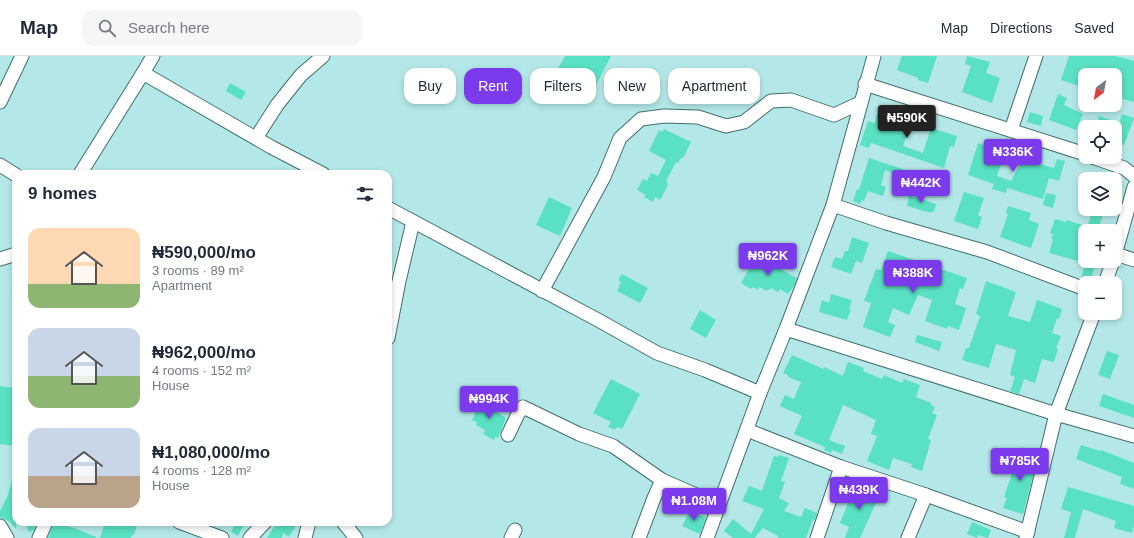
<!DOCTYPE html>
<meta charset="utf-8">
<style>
:root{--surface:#fff;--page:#f6f6f7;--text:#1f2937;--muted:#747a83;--line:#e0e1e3;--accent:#7c3aed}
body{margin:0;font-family:Helvetica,sans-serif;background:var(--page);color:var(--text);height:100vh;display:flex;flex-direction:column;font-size:15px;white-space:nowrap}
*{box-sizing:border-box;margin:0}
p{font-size:13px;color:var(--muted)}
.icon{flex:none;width:22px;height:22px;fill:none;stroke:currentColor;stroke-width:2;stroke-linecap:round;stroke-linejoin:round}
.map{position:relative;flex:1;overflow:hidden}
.panel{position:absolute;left:12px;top:114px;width:380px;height:356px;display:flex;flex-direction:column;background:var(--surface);border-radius:12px;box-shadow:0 2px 6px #0003}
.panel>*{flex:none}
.hud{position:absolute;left:404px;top:12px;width:380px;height:36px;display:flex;gap:8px}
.needle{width:26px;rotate:211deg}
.tools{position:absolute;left:1078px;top:12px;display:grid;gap:8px}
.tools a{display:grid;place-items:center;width:44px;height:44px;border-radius:8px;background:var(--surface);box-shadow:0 2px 6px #0003;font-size:20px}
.price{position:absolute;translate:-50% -34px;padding:0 9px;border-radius:4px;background:var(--accent);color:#fff;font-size:13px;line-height:26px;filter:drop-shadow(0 1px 2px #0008)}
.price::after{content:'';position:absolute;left:50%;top:24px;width:12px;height:9px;margin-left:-6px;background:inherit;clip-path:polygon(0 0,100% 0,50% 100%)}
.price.selected{background:#222;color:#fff}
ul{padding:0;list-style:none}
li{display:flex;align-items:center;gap:12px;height:100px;padding:0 16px}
li span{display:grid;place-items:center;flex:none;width:112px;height:80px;border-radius:12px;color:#555}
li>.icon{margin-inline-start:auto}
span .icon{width:48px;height:48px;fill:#fffc;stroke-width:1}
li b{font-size:17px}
h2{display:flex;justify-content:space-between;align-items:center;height:48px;padding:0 16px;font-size:17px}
.chip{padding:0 14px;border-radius:12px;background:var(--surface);box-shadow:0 2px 6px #0003;font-size:14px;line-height:36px}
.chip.selected{background:var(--accent);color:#fff}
header{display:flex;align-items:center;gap:24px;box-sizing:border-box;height:56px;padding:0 20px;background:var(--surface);border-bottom:1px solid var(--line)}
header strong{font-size:19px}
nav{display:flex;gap:22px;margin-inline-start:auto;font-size:14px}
.search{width:280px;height:36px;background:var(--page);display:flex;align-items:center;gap:10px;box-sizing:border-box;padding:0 14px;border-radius:12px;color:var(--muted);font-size:15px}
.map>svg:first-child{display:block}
.building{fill:#5ae0c2}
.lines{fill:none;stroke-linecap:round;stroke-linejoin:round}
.minor-casing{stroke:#3f6f6f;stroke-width:15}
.minor{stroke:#fff;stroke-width:13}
</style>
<header>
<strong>Map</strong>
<div class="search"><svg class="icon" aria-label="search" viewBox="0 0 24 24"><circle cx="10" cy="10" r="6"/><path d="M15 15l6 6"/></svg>Search here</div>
<nav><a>Map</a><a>Directions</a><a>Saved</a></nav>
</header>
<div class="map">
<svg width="1134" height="482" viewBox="0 0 1134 482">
<rect width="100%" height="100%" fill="#b4e8e8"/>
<g class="building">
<path d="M565 0H611L594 33 557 14Z"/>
<path d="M902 0H937L928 27 918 24V22L897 14Z"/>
<path d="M967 0 990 6 986 17 1000 22 992 47 962 36 971 10 965 8Z"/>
<path d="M1069 0H1115L1134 5V46L1115 41V19H1085V32L1061 24Z"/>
<path d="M700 17 718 25 707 47 689 39Z"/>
<path d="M230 27 246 36 241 44 226 35Z"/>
<path d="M1058 38 1067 42 1064 49 1083 58 1076 74 1049 64Z"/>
<path d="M884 56 911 66 903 90 923 97 931 72 957 80 954 91 950 90 944 112 871 87 869 92 860 89 868 65 875 67 877 58 883 59Z"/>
<path d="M1030 56 1043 60 1041 70 1027 66Z"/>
<path d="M1122 58 1134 62 1124 89 1115 86V71H1095L1099 60 1119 67Z"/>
<path d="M664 73 691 86 683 102H681L678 107 676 106 666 125 668 126 666 128 668 129 660 144 655 141 653 146 644 141 646 139 637 134 643 123 647 125 651 117 658 120 666 104 649 95 659 74 662 76Z"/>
<path d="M978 87 1005 96 997 120 1011 125 1023 103 1054 112 1057 103 1065 105 1059 125 1049 122 1043 143 1007 132 1006 137 992 133 994 128 968 119Z"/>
<path d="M869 102 942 126 938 136 885 114 881 129 886 131 883 140 868 135 864 145 862 144 860 148 853 145 857 133 859 134Z"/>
<path d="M964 136 984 142 978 159 982 161 978 173 954 165Z"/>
<path d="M1046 137 1056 139 1053 152 1043 149Z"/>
<path d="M909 139 936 148 934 156 932 155 931 157 907 150Z"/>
<path d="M549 141 572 152 560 180 536 169Z"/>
<path d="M1008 150 1031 157 1029 164 1039 168 1031 192 1000 181 1008 158 1006 157Z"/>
<path d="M1093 153 1104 154 1098 175H1086Z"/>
<path d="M1055 163 1066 166 1067 164 1085 170V206V205H1096L1090 227 1081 223 1085 207 1049 197 1053 183H1051L1053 178 1050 177Z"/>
<path d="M852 181 869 187 862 207 856 205 851 218 831 211 835 201 842 203 845 195H848Z"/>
<path d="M888 195 967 222 963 233 960 232 955 248 966 252 959 274 948 270 947 273 925 265 932 244 918 239 909 259 893 252 888 266 895 269 890 281 863 271 871 247 864 245 876 213 881 214Z"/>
<path d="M756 200 797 222 794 230 788 238 780 233 778 236 771 232 770 234 769 233 767 235 759 231 758 234 753 231 751 233 741 227Z"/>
<path d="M622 218 648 232 640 247 617 235 621 226 618 224Z"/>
<path d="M986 225 1016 236 1008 260 1030 266 1037 244 1062 253 1059 263 1057 262 1052 277 1061 280 1056 292 1058 293 1054 306 1042 303 1035 327 1024 323 1019 338 1010 335 1015 321 1010 319 1016 294 996 288 989 312 962 304 966 292H969L980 260 976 258Z"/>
<path d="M831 238 852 244 849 253 851 254 847 264 819 256 822 244 829 247Z"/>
<path d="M700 254 716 264 706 282 690 273Z"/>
<path d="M917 279 942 286 939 295 915 286Z"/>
<path d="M1107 295 1119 299 1110 323 1098 319Z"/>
<path d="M792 299 823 313 824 311 843 320 848 306 864 312 863 315 882 323 884 319 902 327 904 323 920 329 916 341 931 347V349L935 351 932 357 937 359 928 383 931 384 922 415 911 411 912 408 893 402 889 414 867 405 877 380 871 378 876 364 843 349 829 384 845 390 842 398 832 394 831 397 824 394 825 391 794 378 802 360 780 350 785 339 794 343 801 326 788 321 789 320 783 317Z"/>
<path d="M611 323 640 338 622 373 617 371 615 374 608 371 611 366 593 357Z"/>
<path d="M0 330 16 332V390L0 388Z"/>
<path d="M1103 338 1134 349V362L1099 350Z"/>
<path d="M486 346 499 353 497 356 506 362 498 382 495 381 494 384 483 378 485 374 476 369 477 366 472 364 480 347 485 349Z"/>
<path d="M1081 389 1100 395 1101 394 1134 407V433L1120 428 1122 421 1076 403Z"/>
<path d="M1021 391 1037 398 1032 411 1035 412 1023 458 1003 452 1007 442 1004 441Z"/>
<path d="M779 399 789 402 781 425 785 426 779 442 789 447 784 455 801 461 805 452 817 457 815 464 813 463 806 482H778V480L763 472 755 481 756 482H733L724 475 733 463 751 478 764 453 742 445 749 430 762 435 774 400 778 401Z"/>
<path d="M13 420H16V473L10 466 0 461V455L8 439Z"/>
<path d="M861 430 880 438 860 482H845L849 471 840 467 854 432 859 434Z"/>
<path d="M1068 431 1134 450V469L1132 477 1114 472 1116 465 1083 453 1075 482H1064L1071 456 1061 453Z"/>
<path d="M690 455 706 462 700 478 682 470Z"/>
<path d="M25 466H37L34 474 29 476Z"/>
<path d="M54 466 77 473 96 481V482H48Z"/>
<path d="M105 466H138L134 479H132L131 482H100Z"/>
<path d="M236 466H245L238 480 231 476Z"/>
<path d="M277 466H298L289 481 283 477 282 482H267Z"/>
<path d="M972 466 991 474 988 482 978 479 977 482 967 478Z"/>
</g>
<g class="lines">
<g class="minor-casing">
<g id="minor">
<path d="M143 17 271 91 323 118"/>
<path d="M865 28 1085 98"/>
<path d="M0 46 22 0"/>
<path d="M1011 74 1036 0"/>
<path d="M256 82 277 49 301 19 323 0"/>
<path d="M1092 101 1124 112 1134 120"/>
<path d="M0 109 16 119"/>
<path d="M80 118 143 17 153 0"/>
<path d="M833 149 886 167 987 196 1085 233"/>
<path d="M388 152 598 264 657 297 705 314 760 337"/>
<path d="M1116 198 1134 204"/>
<path d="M1115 199 1134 131"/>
<path d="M0 203 16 198"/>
<path d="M1105 227 1113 205"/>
<path d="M542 235 604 121 620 82 641 63 664 60 698 61 726 70 744 66 771 45 791 44 834 59 860 47"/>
<path d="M786 273 1056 358 1134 380"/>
<path d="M388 282 399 225 413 166"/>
<path d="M747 374 841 411 926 439 1028 476"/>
<path d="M508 379 518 358 523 351 579 378 613 390 662 424 719 449"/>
<path d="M179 466 222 482"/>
<path d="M343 466 356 482"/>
<path d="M0 470 7 482"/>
<path d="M39 482 46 466"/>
<path d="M250 482 265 466"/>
<path d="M305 482 309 466"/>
<path d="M511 482 515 474"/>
<path d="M639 482 654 442 662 424"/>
<path d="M707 482 760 337 786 273 833 149 874 0"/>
<path d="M817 482 841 411"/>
<path d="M908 482 926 439"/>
<path d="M1026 482 1056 358 1094 257"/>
</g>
</g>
<use href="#minor" class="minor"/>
</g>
</svg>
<div class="tools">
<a><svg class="needle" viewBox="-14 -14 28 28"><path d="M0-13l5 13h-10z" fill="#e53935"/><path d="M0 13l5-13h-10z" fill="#747a83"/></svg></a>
<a><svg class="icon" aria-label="locate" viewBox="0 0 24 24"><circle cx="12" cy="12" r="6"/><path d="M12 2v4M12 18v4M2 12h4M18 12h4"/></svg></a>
<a><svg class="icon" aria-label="layers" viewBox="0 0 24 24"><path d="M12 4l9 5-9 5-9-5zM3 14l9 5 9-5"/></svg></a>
<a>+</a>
<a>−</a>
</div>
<b class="price selected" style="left:907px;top:83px">₦590K</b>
<b class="price" style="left:1013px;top:117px">₦336K</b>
<b class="price" style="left:921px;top:148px">₦442K</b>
<b class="price" style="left:768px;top:221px">₦962K</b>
<b class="price" style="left:913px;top:238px">₦388K</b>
<b class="price" style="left:489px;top:364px">₦994K</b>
<b class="price" style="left:1020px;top:426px">₦785K</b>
<b class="price" style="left:859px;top:455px">₦439K</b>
<b class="price" style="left:694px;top:466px">₦1.08M</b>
<div class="hud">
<a class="chip">Buy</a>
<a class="chip selected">Rent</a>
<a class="chip">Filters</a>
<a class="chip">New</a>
<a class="chip">Apartment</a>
</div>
<section class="panel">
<h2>9 homes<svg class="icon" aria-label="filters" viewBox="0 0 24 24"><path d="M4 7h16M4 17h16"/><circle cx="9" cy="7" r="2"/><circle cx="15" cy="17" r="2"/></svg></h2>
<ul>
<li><span style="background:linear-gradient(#ffd9b3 70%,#8fb573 0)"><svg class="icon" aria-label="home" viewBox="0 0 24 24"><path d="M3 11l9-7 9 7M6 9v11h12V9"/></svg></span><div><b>₦590,000/mo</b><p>3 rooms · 89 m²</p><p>Apartment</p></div></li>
<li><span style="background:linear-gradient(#c9d6e8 60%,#8fb573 0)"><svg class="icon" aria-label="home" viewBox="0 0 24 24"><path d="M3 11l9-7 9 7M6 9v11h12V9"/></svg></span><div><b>₦962,000/mo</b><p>4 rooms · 152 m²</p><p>House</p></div></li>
<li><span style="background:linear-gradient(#c9d6e8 60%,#b9a48a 0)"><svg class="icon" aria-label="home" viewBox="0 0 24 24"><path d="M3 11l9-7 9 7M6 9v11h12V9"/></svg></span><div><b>₦1,080,000/mo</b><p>4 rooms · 128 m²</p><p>House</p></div></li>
</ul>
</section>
</div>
